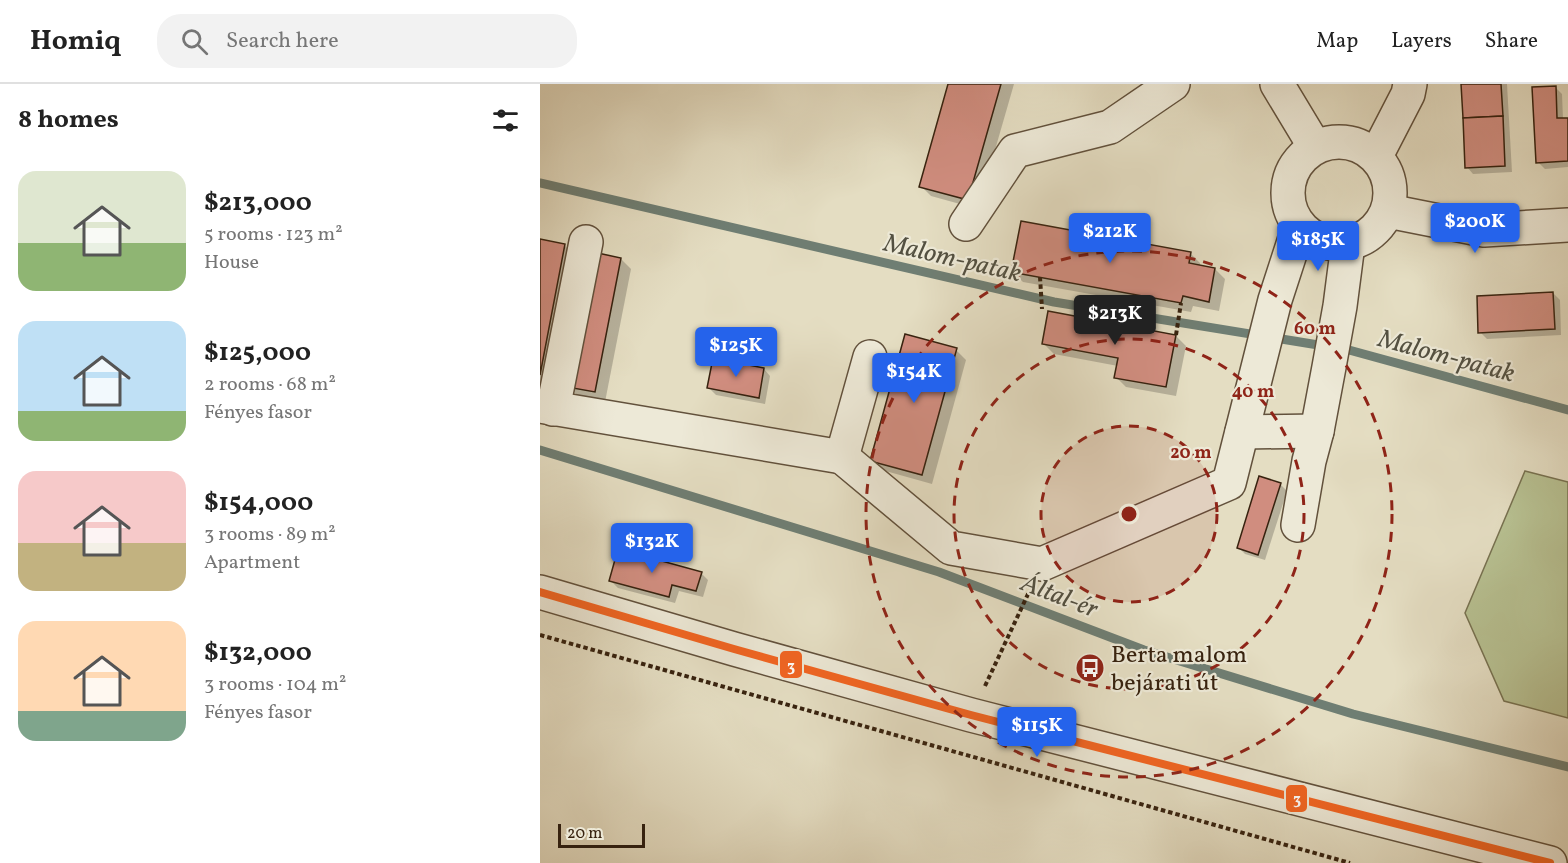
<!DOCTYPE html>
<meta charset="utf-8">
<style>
:root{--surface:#fff;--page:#f2f2f2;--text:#222;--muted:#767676;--line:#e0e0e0;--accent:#2563eb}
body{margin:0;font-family:Vollkorn,serif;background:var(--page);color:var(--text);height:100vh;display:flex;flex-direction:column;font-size:22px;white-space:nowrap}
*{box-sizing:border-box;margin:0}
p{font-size:20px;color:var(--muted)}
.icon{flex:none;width:33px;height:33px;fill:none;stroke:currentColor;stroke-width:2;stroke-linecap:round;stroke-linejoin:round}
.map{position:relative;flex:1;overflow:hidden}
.panel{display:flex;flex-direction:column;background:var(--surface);width:540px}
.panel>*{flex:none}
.scale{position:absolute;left:18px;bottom:15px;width:87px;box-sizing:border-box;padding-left:6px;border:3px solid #37220f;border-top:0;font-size:16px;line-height:21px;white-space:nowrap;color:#37220f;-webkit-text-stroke:4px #ede9d7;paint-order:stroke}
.price{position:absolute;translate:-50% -51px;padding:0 14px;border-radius:6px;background:var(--accent);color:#fff;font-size:20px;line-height:39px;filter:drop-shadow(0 2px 3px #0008)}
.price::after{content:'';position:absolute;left:50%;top:36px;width:18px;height:14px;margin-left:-9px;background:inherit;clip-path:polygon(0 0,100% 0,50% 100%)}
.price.selected{background:#222;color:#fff}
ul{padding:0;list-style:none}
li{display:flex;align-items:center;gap:18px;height:150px;padding:0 18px}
li span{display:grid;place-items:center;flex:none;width:168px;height:120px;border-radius:18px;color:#555}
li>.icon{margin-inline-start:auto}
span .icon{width:72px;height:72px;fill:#fffc;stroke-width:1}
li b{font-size:26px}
h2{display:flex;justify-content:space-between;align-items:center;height:72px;padding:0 18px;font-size:26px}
header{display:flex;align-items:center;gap:36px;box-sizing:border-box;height:84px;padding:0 30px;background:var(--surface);border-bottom:2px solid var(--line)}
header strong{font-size:28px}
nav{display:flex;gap:33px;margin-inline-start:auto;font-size:21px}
.search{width:420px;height:54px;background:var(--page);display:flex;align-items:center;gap:15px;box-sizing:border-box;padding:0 21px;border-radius:24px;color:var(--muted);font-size:22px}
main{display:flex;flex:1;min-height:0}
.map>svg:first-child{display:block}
.green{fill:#b7c091;stroke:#777150;stroke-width:1.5}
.shadow{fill:#0003}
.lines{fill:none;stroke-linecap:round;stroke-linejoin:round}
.stream{stroke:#6f7e73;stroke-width:9}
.building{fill:#d08d7f;stroke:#37220f;stroke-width:1.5}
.minor-casing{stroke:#62513c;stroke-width:36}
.path{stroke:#37220f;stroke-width:4;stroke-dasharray:4.5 3;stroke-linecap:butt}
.minor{stroke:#ede9d7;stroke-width:33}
.bus-1-casing{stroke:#ede9d7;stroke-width:12}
.bus-1{stroke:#f26522;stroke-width:8}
.ring{fill:none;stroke:#8f2418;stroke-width:3;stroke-dasharray:10 8}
.labels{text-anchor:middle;stroke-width:4.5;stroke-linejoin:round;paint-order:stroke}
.poi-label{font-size:24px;fill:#37220f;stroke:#ede9d7;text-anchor:start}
.water-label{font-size:26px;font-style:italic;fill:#535041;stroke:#ede9d7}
.centre{fill:#8f2418;stroke:#ede9d7;stroke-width:3}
.ring-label{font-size:18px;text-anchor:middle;font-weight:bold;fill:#8f2418;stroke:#ede9d7;stroke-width:4.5;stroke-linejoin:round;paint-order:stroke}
.line-badge{stroke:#ede9d7;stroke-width:2}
.badge-label{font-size:16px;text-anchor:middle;font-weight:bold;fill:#fff}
</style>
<header>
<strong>Homiq</strong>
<div class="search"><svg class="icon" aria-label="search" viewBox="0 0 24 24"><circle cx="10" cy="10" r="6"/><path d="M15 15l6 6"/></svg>Search here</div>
<nav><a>Map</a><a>Layers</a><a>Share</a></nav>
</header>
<main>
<section class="panel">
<h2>8 homes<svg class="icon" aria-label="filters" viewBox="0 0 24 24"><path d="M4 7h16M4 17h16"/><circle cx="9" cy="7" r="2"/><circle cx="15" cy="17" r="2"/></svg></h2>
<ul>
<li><span style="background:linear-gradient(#dfe7d0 60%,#8fb573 0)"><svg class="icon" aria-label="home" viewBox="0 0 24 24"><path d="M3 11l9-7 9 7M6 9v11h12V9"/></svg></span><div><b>$213,000</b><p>5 rooms · 123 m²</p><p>House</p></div></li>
<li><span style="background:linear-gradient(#bfe0f5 75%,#8fb573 0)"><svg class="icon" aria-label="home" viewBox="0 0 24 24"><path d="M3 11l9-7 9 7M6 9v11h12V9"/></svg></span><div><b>$125,000</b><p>2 rooms · 68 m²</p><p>Fényes fasor</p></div></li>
<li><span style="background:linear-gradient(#f6c9c9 60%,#c2b280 0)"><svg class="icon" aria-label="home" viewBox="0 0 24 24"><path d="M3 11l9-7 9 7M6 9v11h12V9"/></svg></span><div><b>$154,000</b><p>3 rooms · 89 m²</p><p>Apartment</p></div></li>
<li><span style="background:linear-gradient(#ffd9b3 75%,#7fa58c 0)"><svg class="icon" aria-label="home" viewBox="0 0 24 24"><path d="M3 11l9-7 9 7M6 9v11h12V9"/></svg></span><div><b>$132,000</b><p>3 rooms · 104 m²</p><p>Fényes fasor</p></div></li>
</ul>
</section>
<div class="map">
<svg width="1028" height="779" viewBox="0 0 1028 779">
<rect width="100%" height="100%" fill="#e4ddc2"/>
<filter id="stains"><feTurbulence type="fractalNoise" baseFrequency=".00333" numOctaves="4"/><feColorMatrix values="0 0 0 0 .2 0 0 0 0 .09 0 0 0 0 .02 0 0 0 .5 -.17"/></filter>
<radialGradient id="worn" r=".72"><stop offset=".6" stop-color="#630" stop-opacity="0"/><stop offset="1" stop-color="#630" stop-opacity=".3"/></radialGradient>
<path class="green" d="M985 387 1028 398V634L964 617 925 529Z"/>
<g class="shadow">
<path d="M410 0H474L438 125 391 112 381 102Z"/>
<path d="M923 0H967L972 88 933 90 927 83Z"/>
<path d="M1015 3 1022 10 1023 35H1028V83L1005 85 998 78Z"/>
<path d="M0 157 24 161 34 171 0 317Z"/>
<path d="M650 169 660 179V183L675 185 685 195 679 227 653 222 651 228 483 198 473 188Z"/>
<path d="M81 175 91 185 65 318 39 313 29 303Z"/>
<path d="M1013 209 1020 216 1021 251 947 255 940 248Z"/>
<path d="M636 252 646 262 636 312 586 303 576 293 578 282 514 270 504 260Z"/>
<path d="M416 266 426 276 392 400 342 386 332 376Z"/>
<path d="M224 285 230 292 225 320 176 311 169 304Z"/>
<path d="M740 400 747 407 725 476 705 470 698 463Z"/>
<path d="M161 489 168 496 163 513 139 507 135 519 78 504 71 497Z"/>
</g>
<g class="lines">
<g class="stream">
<path d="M0 99 514 218 809 266 1028 326"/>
<path d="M0 366 399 488 604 566 813 630 1028 683"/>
</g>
</g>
<g class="building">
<path d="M408 0H461L428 116 379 103Z"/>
<path d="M921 0H961L963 32 923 34Z"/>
<path d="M1016 2 1017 34H1028V77L996 79 992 3Z"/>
<path d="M963 32 965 82 925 84 923 34Z"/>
<path d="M481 137 651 168 649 179 675 184 669 218 643 212 641 219 471 188Z"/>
<path d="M0 155 25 160 0 291Z"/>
<path d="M53 168 81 174 55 308 27 303Z"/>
<path d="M1013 208 1015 245 938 249 937 212Z"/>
<path d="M508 227 636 251 626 303 574 294 578 274 502 260Z"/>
<path d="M365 250 417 264 382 391 330 377Z"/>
<path d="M173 274 224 284 219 314 167 304Z"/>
<path d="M719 392 741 399 718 471 697 464Z"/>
<path d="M78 465 162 488 156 507 132 501 129 513 69 497Z"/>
</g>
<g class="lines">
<g class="minor-casing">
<g id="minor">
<path d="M737 0 775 63"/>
<circle cx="799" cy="109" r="51"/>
<path d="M836 72 868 10 870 0"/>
<path d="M848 127 944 146 1028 141"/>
<path d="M426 140 475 67 570 43 633 0"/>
<path d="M0 322 302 373 330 273"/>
<path d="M13 325 46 158"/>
<path d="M702 348 777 347"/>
<path d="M302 373 411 464 502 480 689 399 735 216 759 142"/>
<path d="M758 441 769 377 777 347 789 283 800 222 808 160"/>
<path d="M0 508 194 565 431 631 1010 779"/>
</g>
</g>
<g class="path">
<path d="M500 193 502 225"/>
<path d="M636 251 641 219"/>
<path d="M0 551 810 779"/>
<path d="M445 602 489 508"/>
</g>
<use href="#minor" class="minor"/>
<g class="bus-1-casing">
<path id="bus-1" d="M0 508 194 565 431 631 1010 779"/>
</g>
<use href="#bus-1" class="bus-1"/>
</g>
<circle cx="589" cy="430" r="88" fill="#8f2418" fill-opacity=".12"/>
<g class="ring">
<circle cx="589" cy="430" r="88"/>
<circle cx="589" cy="430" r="175"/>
<circle cx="589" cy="430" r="263"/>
</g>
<defs>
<g id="bus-disc" transform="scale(1.5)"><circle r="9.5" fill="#8f2418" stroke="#ede9d7"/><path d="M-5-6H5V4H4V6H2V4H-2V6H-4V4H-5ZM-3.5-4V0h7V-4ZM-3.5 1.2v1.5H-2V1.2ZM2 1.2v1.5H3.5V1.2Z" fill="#fff"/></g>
</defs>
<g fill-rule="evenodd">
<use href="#bus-disc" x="550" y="584"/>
</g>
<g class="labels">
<g class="poi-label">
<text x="571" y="578">Berta malom<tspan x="571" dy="28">bejárati út</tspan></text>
</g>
<g class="water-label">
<text transform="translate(413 173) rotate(13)" y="9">Malom-patak</text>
<text transform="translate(907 271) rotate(15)" y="9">Malom-patak</text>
<text transform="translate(520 511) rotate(21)" y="9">Által-ér</text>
</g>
</g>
<circle cx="589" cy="430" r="9" class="centre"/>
<g class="ring-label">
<text x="775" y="250">60 m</text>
<text x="713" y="313">40 m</text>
<text x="651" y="374">20 m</text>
</g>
<g class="line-badge">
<rect x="239" y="566" width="24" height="29" rx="6" fill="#f26522"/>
<rect x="745" y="700" width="23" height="29" rx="6" fill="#f26522"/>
</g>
<g class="badge-label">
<text x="251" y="587">3</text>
<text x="757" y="720">3</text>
</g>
<rect width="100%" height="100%" filter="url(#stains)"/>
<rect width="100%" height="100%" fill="url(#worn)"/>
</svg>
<div class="scale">20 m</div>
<b class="price" style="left:935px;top:170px">$200K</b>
<b class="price" style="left:570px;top:180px">$212K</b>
<b class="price" style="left:778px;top:188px">$185K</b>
<b class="price selected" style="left:575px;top:262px">$213K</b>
<b class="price" style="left:196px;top:294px">$125K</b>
<b class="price" style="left:374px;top:320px">$154K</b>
<b class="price" style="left:112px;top:490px">$132K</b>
<b class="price" style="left:497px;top:674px">$115K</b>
</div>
</main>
